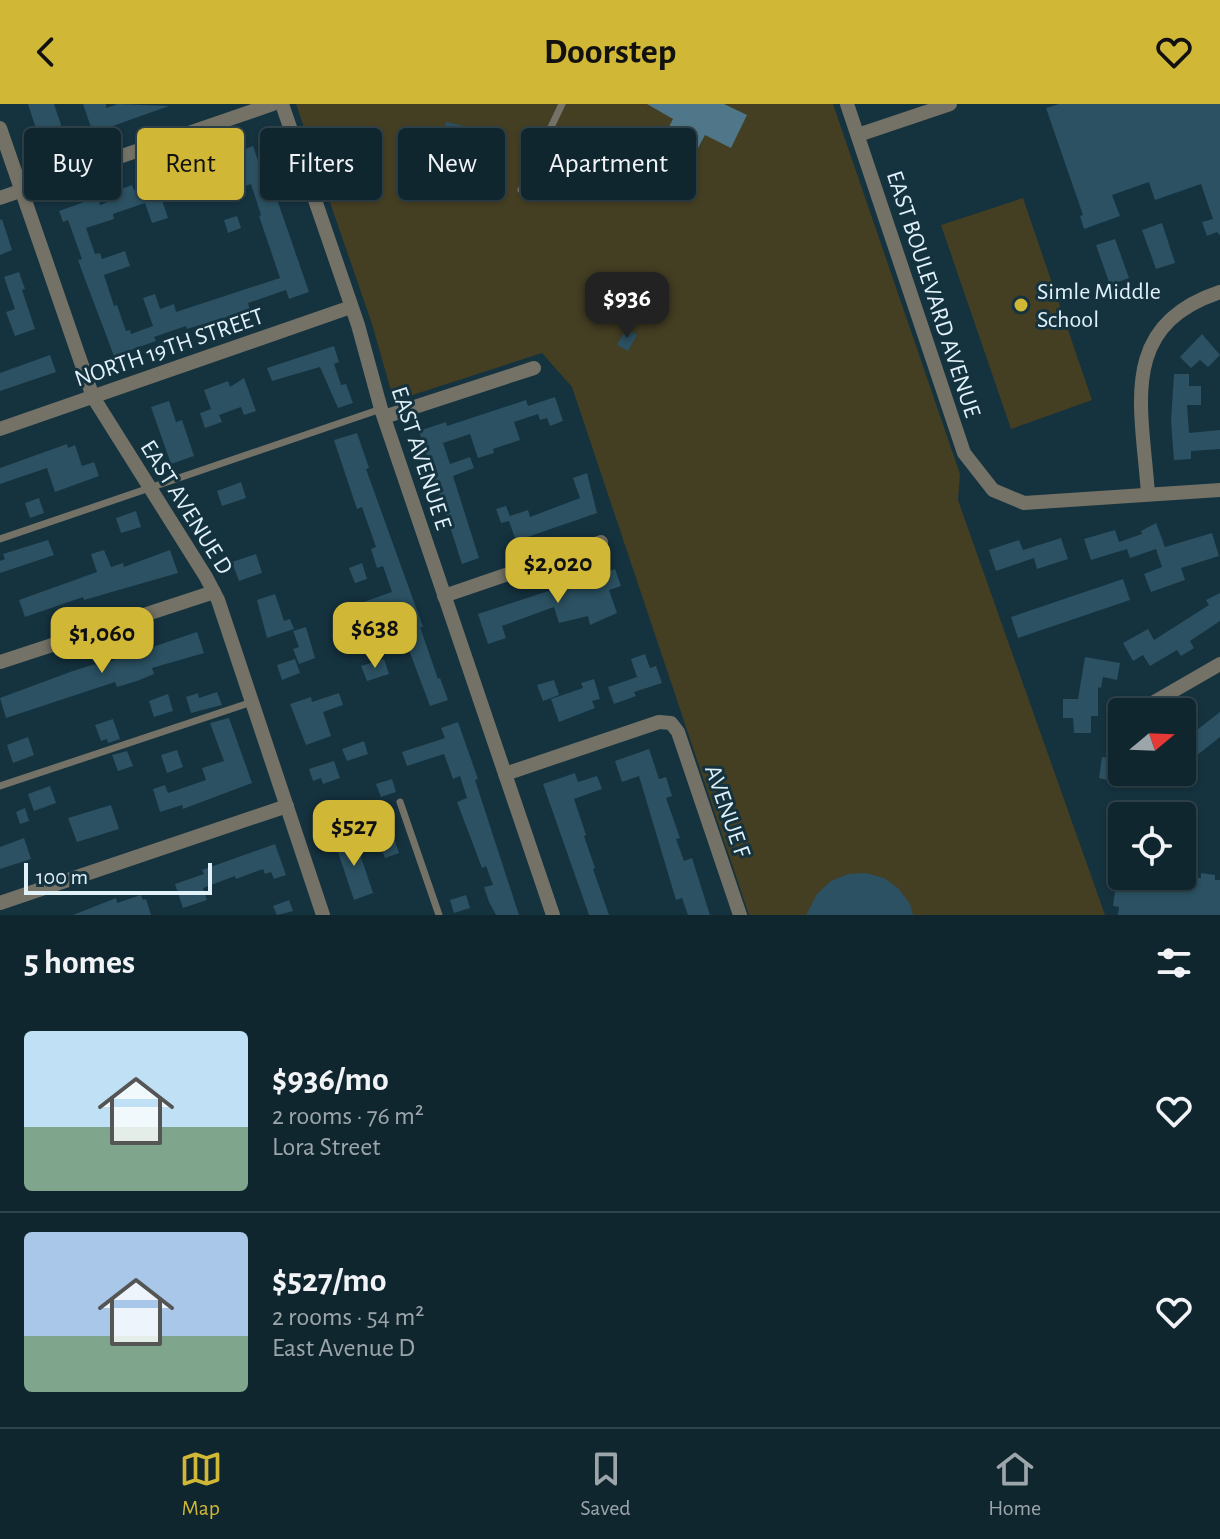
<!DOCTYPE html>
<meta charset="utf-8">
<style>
:root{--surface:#10262f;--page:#1e323b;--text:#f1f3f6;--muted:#9ca5aa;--line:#30434b;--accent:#d0b736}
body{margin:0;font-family:"Alegreya Sans",sans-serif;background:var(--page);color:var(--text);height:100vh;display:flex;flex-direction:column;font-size:30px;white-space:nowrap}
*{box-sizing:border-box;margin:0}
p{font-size:26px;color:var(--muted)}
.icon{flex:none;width:44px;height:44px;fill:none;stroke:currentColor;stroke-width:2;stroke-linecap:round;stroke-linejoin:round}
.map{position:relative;height:811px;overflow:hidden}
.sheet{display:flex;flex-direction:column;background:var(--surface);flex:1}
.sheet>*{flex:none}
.guide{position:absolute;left:24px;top:24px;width:800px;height:72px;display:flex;gap:16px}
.needle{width:52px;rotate:71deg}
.fabs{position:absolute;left:1108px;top:594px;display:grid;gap:16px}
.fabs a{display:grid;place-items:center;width:88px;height:88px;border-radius:8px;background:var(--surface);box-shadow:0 2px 6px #0004,0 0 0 2px var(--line);font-size:40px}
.scale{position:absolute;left:24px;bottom:20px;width:188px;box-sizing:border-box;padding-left:8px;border:4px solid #e0f1f9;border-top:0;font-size:22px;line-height:28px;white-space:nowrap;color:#e0f1f9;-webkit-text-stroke:6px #15323f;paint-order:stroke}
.price{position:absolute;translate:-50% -68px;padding:0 18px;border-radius:16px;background:var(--accent);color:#111;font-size:26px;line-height:52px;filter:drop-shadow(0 2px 4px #0008)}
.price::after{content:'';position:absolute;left:50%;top:48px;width:24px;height:18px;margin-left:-12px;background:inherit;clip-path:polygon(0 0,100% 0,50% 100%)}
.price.on{background:#222;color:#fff}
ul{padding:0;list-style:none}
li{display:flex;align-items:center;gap:24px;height:200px;padding:0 24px}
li+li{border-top:2px solid var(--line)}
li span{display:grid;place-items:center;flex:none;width:224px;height:160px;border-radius:8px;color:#555}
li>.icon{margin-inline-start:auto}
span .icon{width:96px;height:96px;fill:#fffc;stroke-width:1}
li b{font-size:34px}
h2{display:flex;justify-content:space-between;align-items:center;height:96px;padding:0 24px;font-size:34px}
.chip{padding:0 28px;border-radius:8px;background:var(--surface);box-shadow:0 2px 6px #0004,0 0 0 2px var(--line);font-size:28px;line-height:72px}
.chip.on{background:var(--accent);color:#111}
header{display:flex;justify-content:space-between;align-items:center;height:104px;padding:0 24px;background:var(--accent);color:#111;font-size:36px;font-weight:700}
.menu{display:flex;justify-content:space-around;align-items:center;height:112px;border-top:2px solid var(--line);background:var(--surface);font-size:22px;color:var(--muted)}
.menu a{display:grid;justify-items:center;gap:4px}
.menu .on{color:var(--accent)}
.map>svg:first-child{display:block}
.green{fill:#443e23}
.water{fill:#507789}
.building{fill:#2b5162}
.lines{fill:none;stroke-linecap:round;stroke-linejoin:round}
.service{stroke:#747266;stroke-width:7}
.minor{stroke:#747266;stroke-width:14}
.poi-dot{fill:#d0b736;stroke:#15323f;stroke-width:3}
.labels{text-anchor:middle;stroke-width:6;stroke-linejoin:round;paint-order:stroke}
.poi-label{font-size:24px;fill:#e0f1f9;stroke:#15323f;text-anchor:start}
.street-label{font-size:24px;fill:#e0f1f9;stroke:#15323f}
</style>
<header><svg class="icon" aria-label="back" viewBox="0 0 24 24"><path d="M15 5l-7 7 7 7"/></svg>Doorstep<svg class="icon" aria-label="heart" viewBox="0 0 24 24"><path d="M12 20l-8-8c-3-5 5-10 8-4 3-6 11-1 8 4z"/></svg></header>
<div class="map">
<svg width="1220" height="811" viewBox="0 0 1220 811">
<rect width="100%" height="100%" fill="#15323f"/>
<g class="green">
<path d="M296 0H833L960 370 958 396 1105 811H749L572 283 542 249 394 297 372 220Z"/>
<path d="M1023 94 1092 296 1011 325 941 121Z"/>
</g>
<path class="water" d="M647 0H724L747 11 731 44 705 31 697 46 665 31 673 15Z"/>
<g class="building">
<path d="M28 0H54L63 27 56 30 58 37 42 43Z"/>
<path d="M83 0H106V4L118 0 169 2 93 29Z"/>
<path d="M1059 0H1220V131L1217 128 1207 132 1202 118 1213 115 1201 80 1155 96 1149 78 1112 91 1120 112 1084 125 1080 112 1083 111 1046 4Z"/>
<path d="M446 18 465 22 462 38 442 33Z"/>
<path d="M253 42 264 74 269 72 309 188 289 195 286 186 248 199 250 206 187 225 186 222 154 233 156 237 114 252 83 170 78 156 82 155 68 116 63 118 59 107 98 93 100 101 119 94 116 87 132 81 134 86 188 66 194 85 162 96 168 114 152 119 145 99 113 110 114 115 86 124 95 150 100 149 102 155 125 147 130 162 104 171 114 202 117 201 126 227 130 226 131 230 153 222 143 194 155 190 160 205 174 200 176 208 280 174 259 112 261 111 251 80 230 87 225 74 218 76 211 58Z"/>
<path d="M237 112 241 124 228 129 224 116Z"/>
<path d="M2 115 12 146 0 151V116Z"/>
<path d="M1162 119 1175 159 1156 165 1142 126Z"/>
<path d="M1115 135 1129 174 1110 181 1096 141Z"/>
<path d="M19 168 25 185 22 186 35 225 15 232 6 208 15 205 4 173Z"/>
<path d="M626 224 637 231 628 247 617 241Z"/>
<path d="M1202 230 1220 251 1208 263 1200 256 1191 264 1180 253Z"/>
<path d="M334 242 339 258 334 260 341 281 346 280 353 299 338 304 320 263 272 277 267 264Z"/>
<path d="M50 251 56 268 0 287V269Z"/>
<path d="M1174 270H1189V282H1201V301H1187L1189 329 1220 326V345L1191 347V355L1174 356 1171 317Z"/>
<path d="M244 274 256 307 244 311 241 303 219 311 222 318 205 324 200 309 211 305 204 286 228 277 230 283Z"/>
<path d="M555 293 563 317 550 322 547 314 540 316 538 310 514 318 520 336 493 345 494 349 478 354 470 330 443 339 450 360 470 353 474 364 453 372 479 454 462 460 419 327 446 318 447 322 526 296 528 302Z"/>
<path d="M169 297 176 318 182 316 194 352 171 360 151 303Z"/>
<path d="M357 329 369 364 366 365 423 523H420L438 575 440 574 448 596 430 602 409 546 412 545 398 505 361 518 355 501 392 488 383 462 377 464 371 445 376 443 362 403 357 405 334 336Z"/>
<path d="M67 340 68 344 75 341 82 362 94 358 99 372 55 388 47 364 0 380V364Z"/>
<path d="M587 369 597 409 516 437 509 417 501 419 496 405 506 402 510 412 528 406 530 413 580 394 573 374Z"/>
<path d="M241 378 246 394 222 402 217 387Z"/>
<path d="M39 394 44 409 30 414 25 399Z"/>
<path d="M136 407 141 423 121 429 116 414Z"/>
<path d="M1156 419 1165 443 1212 429 1219 452 1181 464 1185 476 1151 488 1144 470 1162 463 1156 445 1130 454 1127 445 1091 456 1084 435 1115 426 1119 438 1142 430 1141 427Z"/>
<path d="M1061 434 1068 455 1037 465 1034 454 996 467 989 446 1019 436 1023 446Z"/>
<path d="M48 436 54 451 0 469V457L5 455 3 450Z"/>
<path d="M104 446 111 463 123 459 124 463 170 446 178 469 84 496 83 493 25 513 19 496 97 468 91 450Z"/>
<path d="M256 450 262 469 239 477 232 458Z"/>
<path d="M362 459 367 475 355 479 349 464Z"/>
<path d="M615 465 621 482 609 486 617 509 590 521 588 512 559 519 554 503 502 522 506 534 488 540 478 510Z"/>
<path d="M1123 475 1130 496 1018 534 1011 513Z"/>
<path d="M1220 489V517L1190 537 1194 544 1181 552 1177 546 1150 562 1143 551 1133 557 1123 539 1148 525 1154 536 1209 501 1206 496Z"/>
<path d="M275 490 284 517 290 515 294 525 267 534 257 496Z"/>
<path d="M306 523 315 554 299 560 293 545 299 543 293 527Z"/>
<path d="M197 528 204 549 152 564 154 570 137 577 117 583 115 578 6 614 0 594 70 568 95 560 96 562Z"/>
<path d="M645 550 650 564 656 562 662 579 634 588 636 592 614 600 608 583 637 573 631 555Z"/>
<path d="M1085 553 1120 559 1117 576 1103 573 1101 584 1098 583V612H1091V629H1074L1073 614H1063V595H1078Z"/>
<path d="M295 555 300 569 282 576 277 561Z"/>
<path d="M384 555 389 570 367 577 361 562Z"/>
<path d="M594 575 600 595 592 597 595 604 559 618 551 595 583 584 581 579Z"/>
<path d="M554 576 559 591 543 597 537 581Z"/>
<path d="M217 588 222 601 191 609 186 593 198 589 199 594Z"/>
<path d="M339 589 343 601 323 608 331 632 306 641 290 600 311 593 312 598Z"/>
<path d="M168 590 173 607 154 613 149 597Z"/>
<path d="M1220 608V633L1196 652 1184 636Z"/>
<path d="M229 614 252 679 183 705 182 701 160 708 153 685 165 681 168 689 206 676 202 664 224 657 210 619Z"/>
<path d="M113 615 120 635 108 639 107 635 101 637 95 621Z"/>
<path d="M458 618 478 675 475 676 519 811H496L489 798 484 783 493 781 486 762 482 764 457 698 467 694 460 672 453 675 444 650 407 662 402 648 445 634 441 624Z"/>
<path d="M28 633 34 651 13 659 7 641Z"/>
<path d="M364 637 368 650 347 657 342 645Z"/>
<path d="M649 645 659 675 666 673 672 692 666 694 680 734 676 735 684 757 692 754 710 811H688L682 794 676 796 639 672 622 678 615 657Z"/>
<path d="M177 646 183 663 167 669 161 651Z"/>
<path d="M127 647 133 662 118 667 112 651Z"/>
<path d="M1102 653 1117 655 1116 660 1122 661V668H1132L1130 682 1099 674Z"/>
<path d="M334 657 340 674 323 680 321 674 313 677 309 665Z"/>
<path d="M575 669 578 678 597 672 602 685 574 695 586 731 584 732 595 764 593 765 609 811H589L543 680Z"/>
<path d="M392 675 396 688 381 693 376 680Z"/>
<path d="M50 682 56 699 34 707 28 690Z"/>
<path d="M111 701 119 725 77 738 68 714Z"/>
<path d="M25 704 29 717 20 720 16 708Z"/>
<path d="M392 728 399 749 385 754 377 733Z"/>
<path d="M354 732 373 789 354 796 335 739Z"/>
<path d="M24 734 31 755 0 765V743Z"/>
<path d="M275 740 286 771 274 775 271 768 265 770 263 765 236 775 235 772 203 784 207 796 183 804 175 780 204 770 202 766Z"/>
<path d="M866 769 884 774 899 785 910 800 913 811H806L817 790 831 777 848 770Z"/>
<path d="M1201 769 1215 771V776H1220V811H1118L1119 803 1113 802 1117 772 1201 774Z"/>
<path d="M141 791 143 796 146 795 151 811H73L116 794 117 799Z"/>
<path d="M466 791 470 804 454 809 450 796Z"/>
<path d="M289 796 293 807 277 811 273 802Z"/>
</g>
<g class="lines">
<g class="service">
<path d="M521 86 562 0"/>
<path d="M0 435 381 305"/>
<path d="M0 682 252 598"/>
<path d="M400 698 439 811"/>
</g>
<g class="minor">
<path d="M282 0 358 221 381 305 553 811"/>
<path d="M847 0 964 349 993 386 1024 399 1220 386"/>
<path d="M0 24 93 293 206 473 218 496 323 811"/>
<path d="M858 31 950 0"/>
<path d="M0 94 273 0"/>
<path d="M384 313 534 264"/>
<path d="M0 325 351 203"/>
<path d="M1148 390C1142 303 1117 222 1220 188"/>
<path d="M444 492 601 438"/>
<path d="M0 558 214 488"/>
<path d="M1142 605 1220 560"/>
<path d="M505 670 659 618 671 619 678 628 740 811"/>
<path d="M0 799 287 702"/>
</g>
</g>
<circle class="poi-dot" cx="1021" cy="201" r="8"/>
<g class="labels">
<g class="poi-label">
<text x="1037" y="195">Simle Middle<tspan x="1037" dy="28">School</tspan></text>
</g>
<g class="street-label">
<text transform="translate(934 190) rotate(72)" y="8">EAST BOULEVARD AVENUE</text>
<text transform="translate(169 243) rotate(-19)" y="8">NORTH 19TH STREET</text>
<text transform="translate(422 354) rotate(72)" y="8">EAST AVENUE E</text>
<text transform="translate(187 403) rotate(58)" y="8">EAST AVENUE D</text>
<text transform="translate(728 707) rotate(71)" y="8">AVENUE F</text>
</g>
</g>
</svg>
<div class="fabs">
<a><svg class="needle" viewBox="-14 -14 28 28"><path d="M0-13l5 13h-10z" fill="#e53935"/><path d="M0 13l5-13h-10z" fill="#9ca5aa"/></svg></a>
<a><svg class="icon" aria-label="locate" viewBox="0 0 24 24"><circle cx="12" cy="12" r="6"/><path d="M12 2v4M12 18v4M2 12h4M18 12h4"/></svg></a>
</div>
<div class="scale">100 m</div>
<b class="price on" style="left:627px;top:236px">$936</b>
<b class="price" style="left:558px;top:501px">$2,020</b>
<b class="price" style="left:375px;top:566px">$638</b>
<b class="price" style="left:102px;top:571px">$1,060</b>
<b class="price" style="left:354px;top:764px">$527</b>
<div class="guide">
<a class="chip">Buy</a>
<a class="chip on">Rent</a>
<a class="chip">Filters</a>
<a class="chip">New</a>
<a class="chip">Apartment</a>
</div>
</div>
<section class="sheet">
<h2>5 homes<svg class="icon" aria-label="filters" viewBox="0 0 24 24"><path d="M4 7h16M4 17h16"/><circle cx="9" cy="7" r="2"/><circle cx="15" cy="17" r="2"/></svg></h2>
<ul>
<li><span style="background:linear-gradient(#bfe0f5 60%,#7fa58c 0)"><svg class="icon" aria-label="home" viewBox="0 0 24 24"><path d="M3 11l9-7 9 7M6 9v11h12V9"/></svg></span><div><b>$936/mo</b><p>2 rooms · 76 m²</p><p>Lora Street</p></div><svg class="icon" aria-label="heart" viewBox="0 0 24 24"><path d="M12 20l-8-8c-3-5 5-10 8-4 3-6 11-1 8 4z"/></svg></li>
<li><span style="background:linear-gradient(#a9c7e8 65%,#7fa58c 0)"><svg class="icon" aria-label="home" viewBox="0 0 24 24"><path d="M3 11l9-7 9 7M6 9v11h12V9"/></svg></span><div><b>$527/mo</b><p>2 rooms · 54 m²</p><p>East Avenue D</p></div><svg class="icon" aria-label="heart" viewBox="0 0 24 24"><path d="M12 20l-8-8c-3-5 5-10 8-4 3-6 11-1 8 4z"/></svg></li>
</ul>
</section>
<nav class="menu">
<a class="on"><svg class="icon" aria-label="map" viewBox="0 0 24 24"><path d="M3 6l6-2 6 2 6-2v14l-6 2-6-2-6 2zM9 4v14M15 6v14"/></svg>Map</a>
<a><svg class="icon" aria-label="saved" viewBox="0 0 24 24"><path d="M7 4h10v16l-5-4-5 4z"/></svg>Saved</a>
<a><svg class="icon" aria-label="home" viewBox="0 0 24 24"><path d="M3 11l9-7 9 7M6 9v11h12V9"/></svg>Home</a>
</nav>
